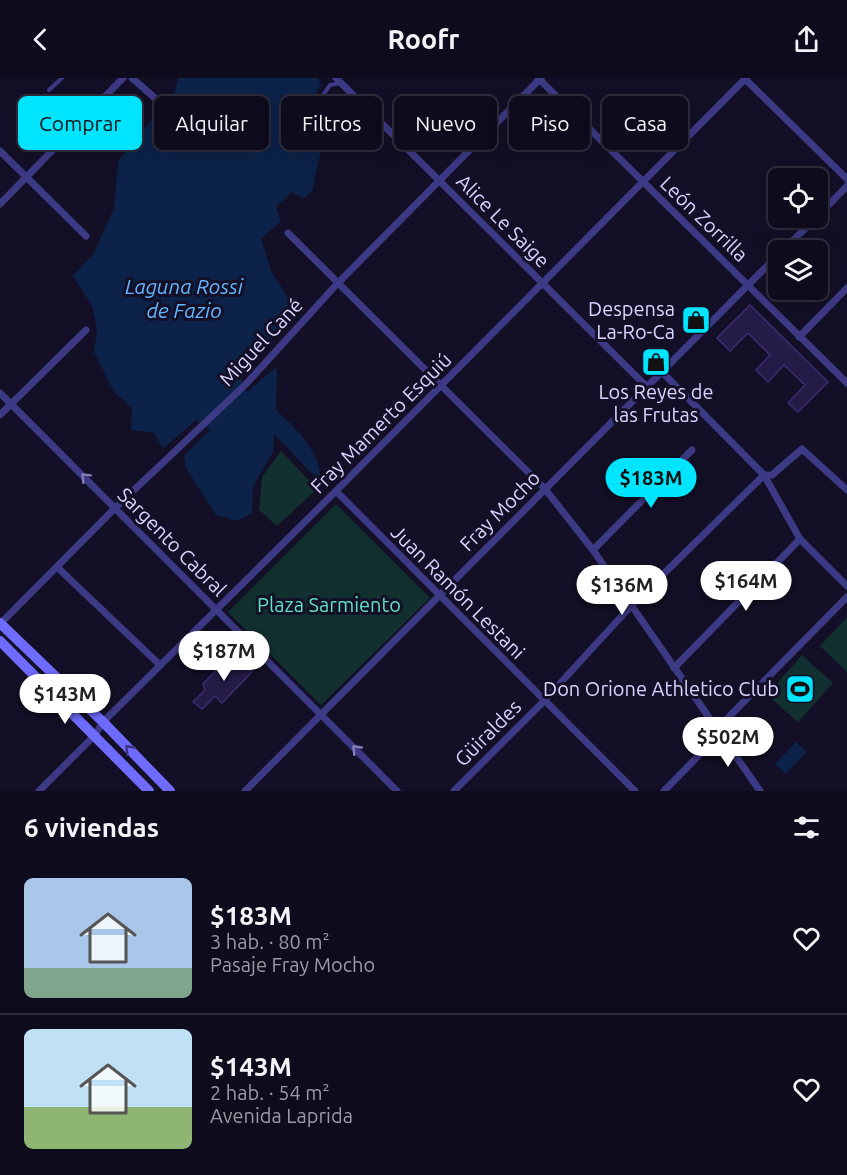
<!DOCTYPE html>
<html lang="es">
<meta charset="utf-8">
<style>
:root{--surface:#0e0b1c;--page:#1c1929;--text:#f1f3f6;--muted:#9b9ba3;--line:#2e2b3b;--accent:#00e5ff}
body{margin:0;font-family:Ubuntu,sans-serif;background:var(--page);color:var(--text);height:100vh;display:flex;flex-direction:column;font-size:22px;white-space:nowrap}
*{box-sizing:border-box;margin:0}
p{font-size:20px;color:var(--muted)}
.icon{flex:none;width:33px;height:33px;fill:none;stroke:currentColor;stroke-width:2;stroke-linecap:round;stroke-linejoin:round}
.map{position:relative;height:713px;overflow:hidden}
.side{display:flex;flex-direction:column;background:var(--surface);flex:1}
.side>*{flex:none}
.banner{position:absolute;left:18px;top:18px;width:812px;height:54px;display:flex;gap:12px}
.fabs{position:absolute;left:768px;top:90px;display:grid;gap:12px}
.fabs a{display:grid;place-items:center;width:60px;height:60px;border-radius:9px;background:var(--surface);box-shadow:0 6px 24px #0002,0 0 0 2px var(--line);font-size:30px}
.price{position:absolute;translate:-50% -51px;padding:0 14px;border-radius:21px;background:#fff;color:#222;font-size:20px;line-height:39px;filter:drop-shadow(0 2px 3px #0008)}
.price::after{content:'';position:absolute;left:50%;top:36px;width:18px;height:14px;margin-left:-9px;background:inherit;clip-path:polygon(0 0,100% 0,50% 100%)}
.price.selected{background:var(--accent);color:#111}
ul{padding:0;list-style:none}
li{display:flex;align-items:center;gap:18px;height:150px;padding:0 24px}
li+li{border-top:2px solid var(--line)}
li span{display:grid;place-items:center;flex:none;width:168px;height:120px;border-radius:9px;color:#555}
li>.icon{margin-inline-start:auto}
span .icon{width:72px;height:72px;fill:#fffc;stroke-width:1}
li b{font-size:26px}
h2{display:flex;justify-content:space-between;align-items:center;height:72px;padding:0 24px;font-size:26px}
.tag{padding:0 21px;border-radius:9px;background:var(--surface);box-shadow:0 6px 24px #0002,0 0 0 2px var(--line);font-size:21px;line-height:54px}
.tag.selected{background:var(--accent);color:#111}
header{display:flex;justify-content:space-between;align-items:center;height:78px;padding:0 24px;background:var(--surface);font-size:27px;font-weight:600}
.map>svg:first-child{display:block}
.green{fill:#12302f}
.water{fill:#0c2248}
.building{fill:#241b47;stroke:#3b2d73;stroke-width:1.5}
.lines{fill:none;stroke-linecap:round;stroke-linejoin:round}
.lane{stroke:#3d3a85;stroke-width:4}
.street{stroke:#3d3a85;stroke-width:7}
.secondary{stroke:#6f6bff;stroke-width:10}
.oneway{stroke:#837fbc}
.oneway2{stroke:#38347d}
.labels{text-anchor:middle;stroke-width:6;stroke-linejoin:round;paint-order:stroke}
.street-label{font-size:20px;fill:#d9d4ff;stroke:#130f26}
.poi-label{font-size:20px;fill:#d9d4ff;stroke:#130f26;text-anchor:end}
.park-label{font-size:20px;fill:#5fe0c0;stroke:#130f26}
.water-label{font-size:21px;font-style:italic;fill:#62b6ff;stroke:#130f26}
</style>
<header><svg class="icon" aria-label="back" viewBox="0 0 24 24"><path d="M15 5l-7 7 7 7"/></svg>Roofr<svg class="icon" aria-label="share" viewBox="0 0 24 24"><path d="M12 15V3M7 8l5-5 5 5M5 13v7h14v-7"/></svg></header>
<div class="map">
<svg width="847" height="713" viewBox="0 0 847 713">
<rect width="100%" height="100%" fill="#130f26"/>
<g class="green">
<path d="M281 373 317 411 277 448 259 432 262 399Z"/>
<path d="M336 426 430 520 321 627 228 534Z"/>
<path d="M847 539V594L820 568Z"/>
<path d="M802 577 833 605 798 644 767 617Z"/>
</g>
<g class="water">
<path d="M178 0H318L321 7 298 43 321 72 312 113 303 121 292 114 276 129 281 143 261 161 272 195 290 222 277 255 239 297 247 314 277 288 276 332C295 350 323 375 320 404L274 356 273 374 253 409 252 435 237 443 216 437 186 390 184 378 210 352 196 342 163 371 154 355 131 352 132 330 114 314 94 274 97 251 92 228 73 198 94 175 114 130 118 83 162 29 174 19Z"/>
<path d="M796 664 807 674 786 696 775 686Z"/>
</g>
<g class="building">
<path d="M750 227 828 304 798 334 788 325 805 307 784 287 768 304 756 292 770 277 748 255 730 273 717 260Z"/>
<path d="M232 576 252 594 222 625 215 618 202 631 193 624 205 612 203 606Z"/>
</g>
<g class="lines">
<g class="lane">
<path d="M49 12 62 0"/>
<path d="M306 42 330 7 341 5"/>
</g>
<g class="street">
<path d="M132 0 156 21"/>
<path d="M336 0 647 309"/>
<path d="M538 0 847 305"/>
<path d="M744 0 847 101"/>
<path d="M0 73 86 158"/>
<path d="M0 126 123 0"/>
<path d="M818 138 847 108"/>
<path d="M288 155 545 411 593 472 760 713"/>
<path d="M783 172 816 140"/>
<path d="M799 259 847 210"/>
<path d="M662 294 764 397 800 461 847 508"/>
<path d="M0 315 397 713"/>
<path d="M0 337 86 252"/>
<path d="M336 413 635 713"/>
<path d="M593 472 692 372"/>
<path d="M57 489 160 587"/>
<path d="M0 546 115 430 246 306 337 206 541 0"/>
<path d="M674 590 800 461"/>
<path d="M39 713 95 657 103 644 336 413 746 0"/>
<path d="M245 713 778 177"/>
<path d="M454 713 543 624 630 529 764 397H772L802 371 847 412"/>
<path d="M664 713 709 667 716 652 847 519"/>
</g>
<g class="secondary">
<path d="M0 545 103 644 170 713"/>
<path d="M0 563 149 713"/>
</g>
</g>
<defs><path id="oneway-chevron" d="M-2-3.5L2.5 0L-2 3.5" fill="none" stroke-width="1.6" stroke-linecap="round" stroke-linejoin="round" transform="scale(1.5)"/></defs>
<g class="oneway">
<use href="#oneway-chevron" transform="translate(85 399) rotate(-135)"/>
<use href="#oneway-chevron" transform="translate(356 671) rotate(-134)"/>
</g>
<use class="oneway2" href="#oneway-chevron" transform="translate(129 671) rotate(-134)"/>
<defs>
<g id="shop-square" transform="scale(1.5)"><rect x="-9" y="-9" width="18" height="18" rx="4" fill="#00e5ff" stroke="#130f26"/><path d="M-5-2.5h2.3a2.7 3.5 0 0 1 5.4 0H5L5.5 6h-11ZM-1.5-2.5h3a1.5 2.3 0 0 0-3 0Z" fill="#111"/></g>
<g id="stadium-square" transform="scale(1.5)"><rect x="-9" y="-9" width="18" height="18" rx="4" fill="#00e5ff" stroke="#130f26"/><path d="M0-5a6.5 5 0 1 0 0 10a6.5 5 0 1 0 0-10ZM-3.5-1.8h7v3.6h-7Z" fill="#111"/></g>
</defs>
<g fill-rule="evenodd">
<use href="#shop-square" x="696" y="242"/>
<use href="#shop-square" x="656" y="284"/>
<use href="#stadium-square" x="800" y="611"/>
</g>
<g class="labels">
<g class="street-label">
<text transform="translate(704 141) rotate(44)" y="7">León Zorrilla</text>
<text transform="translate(503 143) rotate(45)" y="7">Alice Le Saige</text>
<text transform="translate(261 264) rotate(-47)" y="7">Miguel Cané</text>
<text transform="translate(381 345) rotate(-45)" y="7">Fray Mamerto Esquiú</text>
<text transform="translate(500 433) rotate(-45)" y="7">Fray Mocho</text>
<text transform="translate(172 464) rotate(45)" y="7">Sargento Cabral</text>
<text transform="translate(458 514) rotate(45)" y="7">Juan Ramón Lestani</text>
<text transform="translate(488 655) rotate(-45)" y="7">Güiraldes</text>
</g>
<g class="poi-label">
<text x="675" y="238">Despensa<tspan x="675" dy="23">La-Ro-Ca</tspan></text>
<text x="656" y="321" text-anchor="middle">Los Reyes de<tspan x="656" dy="23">las Frutas</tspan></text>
<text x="779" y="618">Don Orione Athletico Club</text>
</g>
<g class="park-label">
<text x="329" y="534">Plaza Sarmiento</text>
</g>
<g class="water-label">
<text x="184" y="216">Laguna Rossi<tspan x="184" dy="24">de Fazio</tspan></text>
</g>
</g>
</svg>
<div class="fabs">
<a><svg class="icon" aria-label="locate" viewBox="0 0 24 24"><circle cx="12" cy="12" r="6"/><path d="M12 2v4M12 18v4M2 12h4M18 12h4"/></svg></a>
<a><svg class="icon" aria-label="layers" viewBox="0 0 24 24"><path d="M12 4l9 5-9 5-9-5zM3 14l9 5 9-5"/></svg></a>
</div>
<b class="price selected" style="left:651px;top:431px">$183M</b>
<b class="price" style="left:746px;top:534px">$164M</b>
<b class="price" style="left:622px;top:538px">$136M</b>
<b class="price" style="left:224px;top:604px">$187M</b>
<b class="price" style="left:65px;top:647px">$143M</b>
<b class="price" style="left:728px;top:690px">$502M</b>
<div class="banner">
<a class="tag selected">Comprar</a>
<a class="tag">Alquilar</a>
<a class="tag">Filtros</a>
<a class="tag">Nuevo</a>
<a class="tag">Piso</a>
<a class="tag">Casa</a>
</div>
</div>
<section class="side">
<h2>6 viviendas<svg class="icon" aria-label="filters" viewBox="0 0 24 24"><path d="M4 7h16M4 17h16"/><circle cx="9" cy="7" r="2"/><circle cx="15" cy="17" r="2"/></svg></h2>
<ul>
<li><span style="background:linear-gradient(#a9c7e8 75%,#7fa58c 0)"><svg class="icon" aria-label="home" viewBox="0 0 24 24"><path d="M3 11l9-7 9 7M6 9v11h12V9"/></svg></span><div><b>$183M</b><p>3 hab. · 80 m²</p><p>Pasaje Fray Mocho</p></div><svg class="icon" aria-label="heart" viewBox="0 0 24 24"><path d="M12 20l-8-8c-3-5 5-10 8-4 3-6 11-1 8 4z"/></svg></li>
<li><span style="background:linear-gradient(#bfe0f5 65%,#8fb573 0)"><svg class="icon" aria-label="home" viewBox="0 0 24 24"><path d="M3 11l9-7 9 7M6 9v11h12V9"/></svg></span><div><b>$143M</b><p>2 hab. · 54 m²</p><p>Avenida Laprida</p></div><svg class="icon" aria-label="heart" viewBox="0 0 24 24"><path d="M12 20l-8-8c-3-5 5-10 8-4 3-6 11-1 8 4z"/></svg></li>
</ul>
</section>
